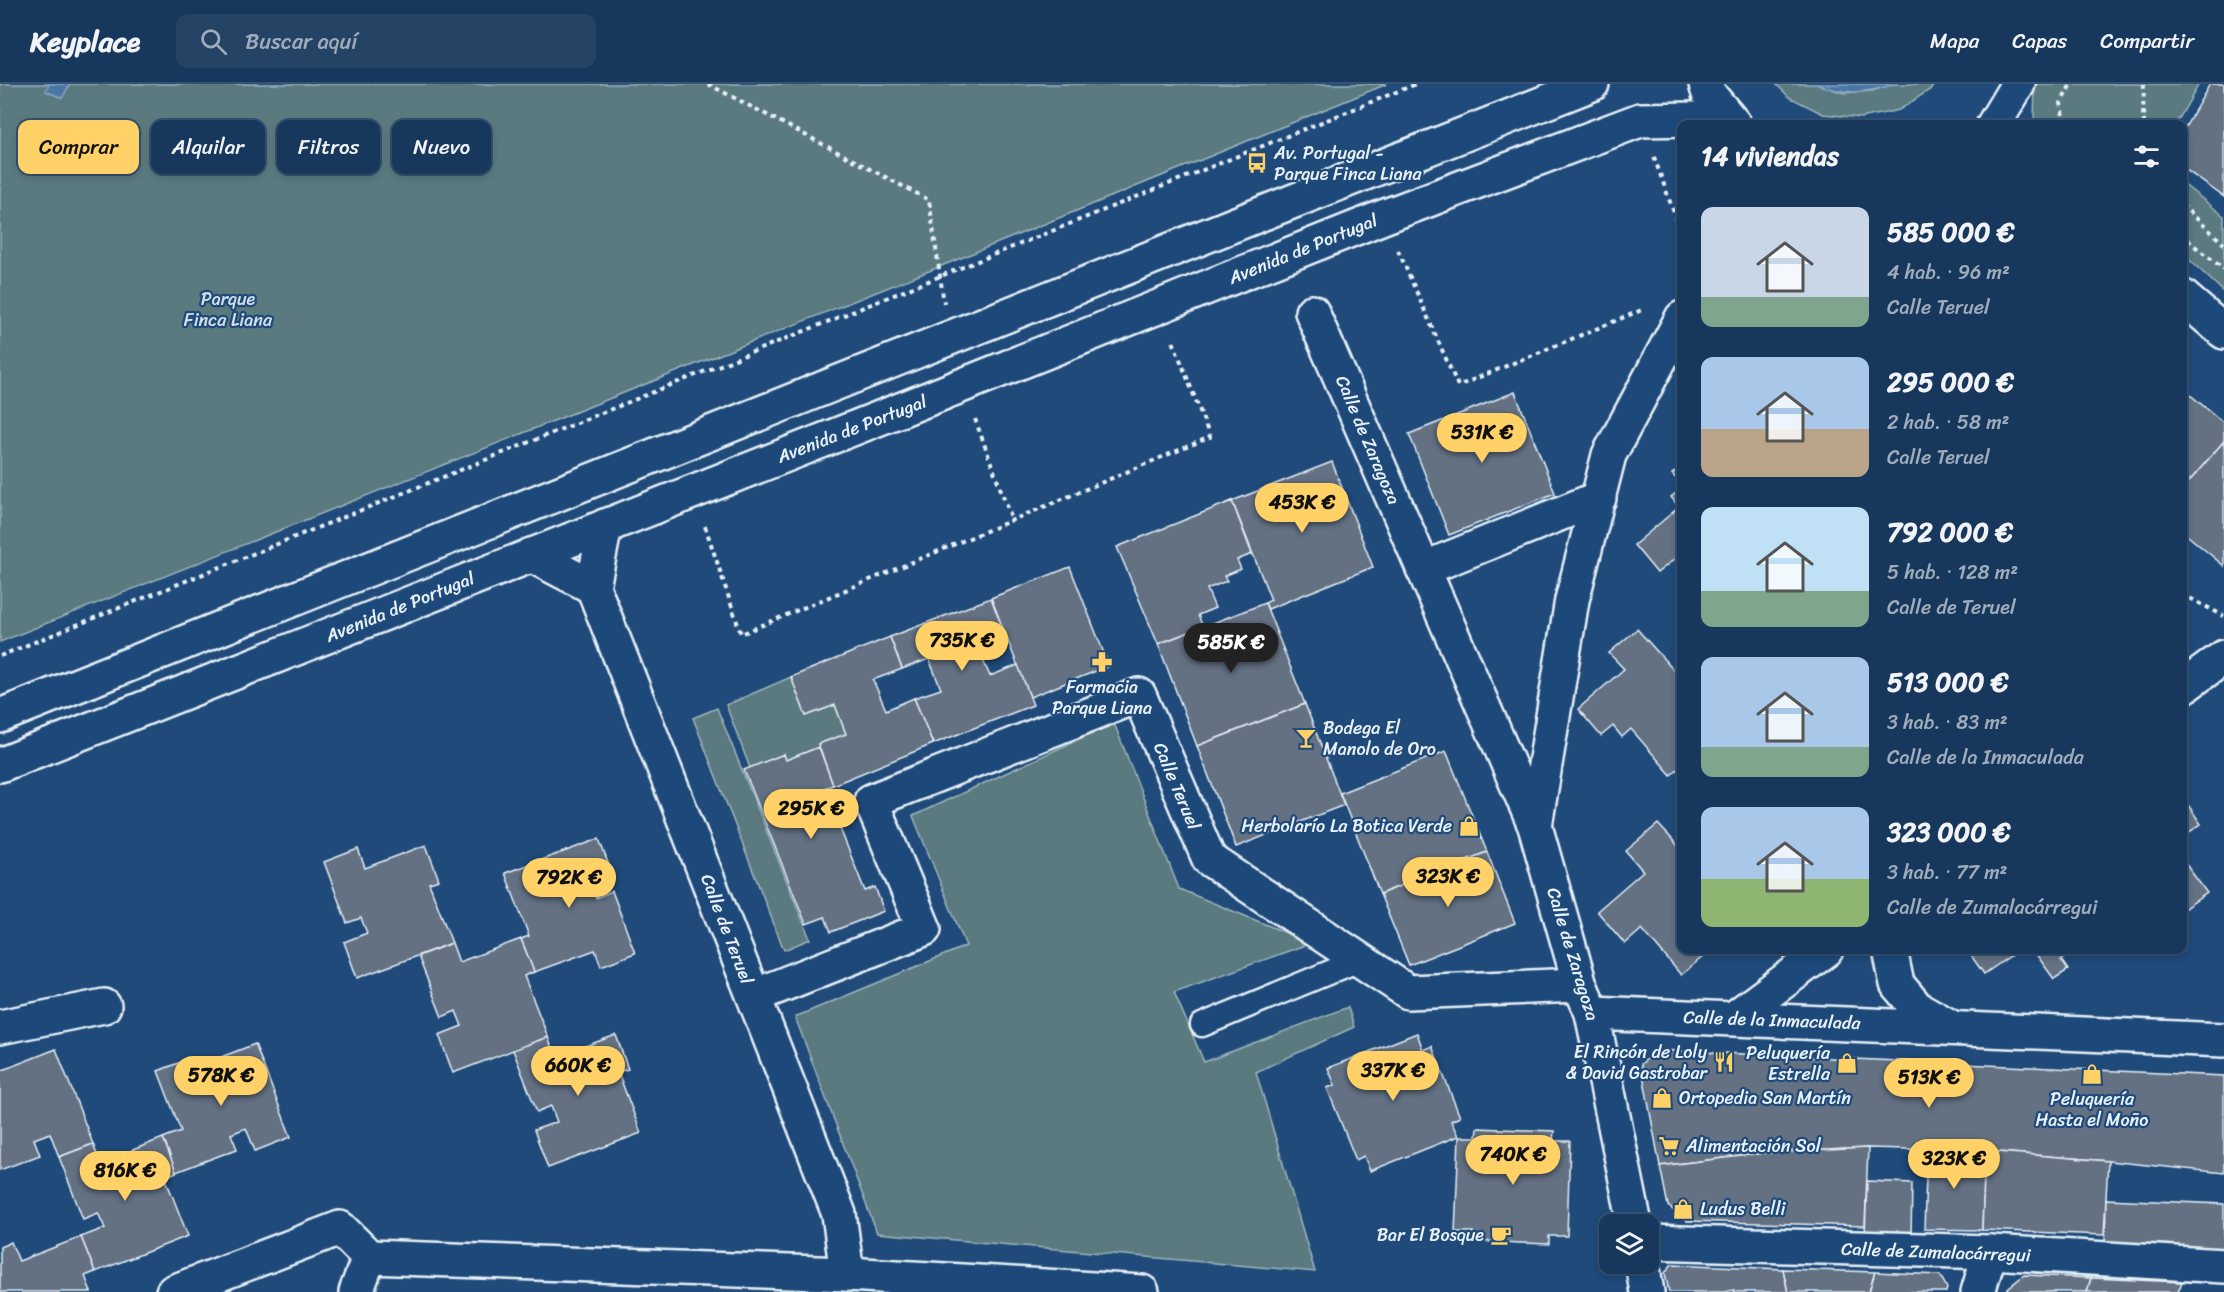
<!DOCTYPE html>
<html lang="es">
<meta charset="utf-8">
<style>
:root{--surface:#17385c;--page:#244365;--text:#f1f3f6;--muted:#9eacbb;--line:#365272;--accent:#ffd166}
body{margin:0;font-family:Sriracha,sans-serif;background:var(--page);color:var(--text);height:100vh;display:flex;flex-direction:column;font-size:22px;white-space:nowrap}
*{box-sizing:border-box;margin:0}
p{font-size:20px;color:var(--muted)}
.icon{flex:none;width:33px;height:33px;fill:none;stroke:currentColor;stroke-width:2;stroke-linecap:round;stroke-linejoin:round}
.map{position:relative;flex:1;overflow:hidden}
.side{position:absolute;left:1677px;top:36px;width:510px;height:834px;display:flex;flex-direction:column;background:var(--surface);border-radius:12px;box-shadow:0 3px 9px #0003,0 0 0 2px var(--line)}
.side>*{flex:none}
.top-card{position:absolute;left:18px;top:36px;width:570px;height:54px;display:flex;gap:12px}
.tools{position:absolute;left:1599px;top:1130px;display:grid;gap:12px}
.tools a{display:grid;place-items:center;width:60px;height:60px;border-radius:12px;background:var(--surface);box-shadow:0 3px 9px #0003,0 0 0 2px var(--line);font-size:30px}
.price{position:absolute;translate:-50% -51px;padding:0 14px;border-radius:21px;background:var(--accent);color:#111;font-size:20px;line-height:39px;filter:drop-shadow(0 2px 3px #0008)}
.price::after{content:'';position:absolute;left:50%;top:36px;width:18px;height:14px;margin-left:-9px;background:inherit;clip-path:polygon(0 0,100% 0,50% 100%)}
.price.selected{background:#222;color:#fff}
ul{padding:0;list-style:none}
li{display:flex;align-items:center;gap:18px;height:150px;padding:0 24px}
li span{display:grid;place-items:center;flex:none;width:168px;height:120px;border-radius:12px;color:#555}
li>.icon{margin-inline-start:auto}
span .icon{width:72px;height:72px;fill:#fffc;stroke-width:1}
li b{font-size:26px}
h2{display:flex;justify-content:space-between;align-items:center;height:72px;padding:0 24px;font-size:26px}
.pill{padding:0 21px;border-radius:12px;background:var(--surface);box-shadow:0 3px 9px #0003,0 0 0 2px var(--line);font-size:21px;line-height:54px}
.pill.selected{background:var(--accent);color:#111}
header{display:flex;align-items:center;gap:36px;box-sizing:border-box;height:84px;padding:0 30px;background:var(--surface);border-bottom:2px solid var(--line)}
header strong{font-size:28px}
nav{display:flex;gap:33px;margin-inline-start:auto;font-size:21px}
.search{width:420px;height:54px;background:var(--page);display:flex;align-items:center;gap:15px;box-sizing:border-box;padding:0 21px;border-radius:12px;color:var(--muted);font-size:22px}
.map>svg:first-child{display:block}
.green{fill:#5a7a7f;stroke:#a1b6bc;stroke-width:1.5}
.water{fill:#4a76a5;stroke:#89a7c6;stroke-width:1.5}
.building{fill:#647183;stroke:#e8f1f8;stroke-width:1.5}
.lines{fill:none;stroke-linecap:round;stroke-linejoin:round}
.lane-casing{stroke:#e8f1f8;stroke-width:27}
.street-casing{stroke:#e8f1f8;stroke-width:38}
.primary-casing{stroke:#e8f1f8;stroke-width:38}
.path{stroke:#e8f1f8;stroke-width:4;stroke-dasharray:4.5 4.5;stroke-linecap:butt}
.lane{stroke:#1f4a7a;stroke-width:22}
.street{stroke:#1f4a7a;stroke-width:33}
.primary{stroke:#1f4a7a;stroke-width:33}
.labels{text-anchor:middle;stroke-width:4.5;stroke-linejoin:round;paint-order:stroke}
.poi-label{font-size:18px;fill:#e8f1f8;stroke:#1f4a7a;text-anchor:start}
.street-label{font-size:18px;fill:#e8f1f8;stroke:#1f4a7a}
.park-label{font-size:18px;fill:#d3dfe6;stroke:#1f4a7a}
</style>
<header>
<strong>Keyplace</strong>
<div class="search"><svg class="icon" aria-label="search" viewBox="0 0 24 24"><circle cx="10" cy="10" r="6"/><path d="M15 15l6 6"/></svg>Buscar aquí</div>
<nav><a>Mapa</a><a>Capas</a><a>Compartir</a></nav>
</header>
<div class="map">
<svg width="2224" height="1208" viewBox="0 0 2224 1208">
<rect width="100%" height="100%" fill="#1f4a7a"/>
<filter id="ink" filterUnits="userSpaceOnUse"><feTurbulence type="fractalNoise" baseFrequency=".0167" numOctaves="2"/><feDisplacementMap in="SourceGraphic" scale="12" xChannelSelector="R" yChannelSelector="G"/><feConvolveMatrix kernelMatrix="1 2 1 2 8 2 1 2 1" color-interpolation-filters="sRGB"/></filter>
<g filter="url(#ink)">
<g class="green">
<path d="M0 0H1387L939 183 0 558Z"/>
<path d="M1776 0H1816L1844 9 1872 7 1894 0H1935L1931 5 1899 26 1861 34 1823 30 1789 13Z"/>
<path d="M2035 0H2199L2176 40H2038L2034 36Z"/>
<path d="M2182 99 2224 132V208L2183 170Z"/>
<path d="M791 593 806 632 835 621 846 650 818 660 819 663 786 676 784 671 750 684 726 621Z"/>
<path d="M717 624 810 855 784 866 693 634Z"/>
<path d="M1114 639 1179 805 1311 859 1174 908 1204 978 1348 923 1354 943 1256 988 1315 1188 877 1149 795 933 966 862 913 732Z"/>
</g>
<g class="water">
<path d="M49 0H70L62 14 46 7Z"/>
<path d="M1816 0H1894C1864 10 1846 11 1816 0Z"/>
</g>
<g class="building">
<path d="M2210 0H2224V113L2182 83V49Z"/>
<path d="M2182 304 2224 339V357L2182 406Z"/>
<path d="M1515 308 1555 409 1449 451 1409 350Z"/>
<path d="M2224 357V482L2182 447V406Z"/>
<path d="M1332 378 1373 483 1268 525 1265 519 1271 516 1232 417Z"/>
<path d="M1682 382V401L1672 390Z"/>
<path d="M1682 405V469L1657 489 1634 461 1679 423 1671 413Z"/>
<path d="M1232 417 1252 470 1237 476 1241 485 1224 492 1227 497 1207 505 1215 524 1198 531 1203 543 1158 560 1117 463Z"/>
<path d="M1070 483 1109 582 1030 613 991 514Z"/>
<path d="M991 514 1006 553 978 565 990 592 1018 581 1033 621 933 660 914 614 941 605 929 575 902 585 890 553Z"/>
<path d="M1265 519 1305 620 1197 662 1158 560Z"/>
<path d="M1637 545 1677 590 1682 586V635L1677 639 1682 644V681L1671 691 1631 645 1622 653 1613 642 1601 652 1578 625 1624 585 1609 569Z"/>
<path d="M890 553 902 585 873 596 886 626 914 614 933 660 833 701 818 660 846 650 835 621 806 632 791 593Z"/>
<path d="M1305 620 1344 721 1236 763 1197 662Z"/>
<path d="M819 663 833 701 824 704 851 772 865 807 875 803 884 827 831 848 825 833 806 840 744 686 784 670 786 676Z"/>
<path d="M1446 667 1487 768 1380 810 1340 709Z"/>
<path d="M2182 712 2201 740 2182 753Z"/>
<path d="M1658 740 1682 766V866H1711L1681 891 1642 845 1625 860 1597 827 1643 787 1626 767Z"/>
<path d="M599 755 612 790 590 798 596 814 612 807 635 869 601 882 595 866 534 888 521 855 529 852 505 789Z"/>
<path d="M426 761 439 796 429 799 452 859 357 894 344 858 367 849 361 834 347 839 324 778 358 765 365 784Z"/>
<path d="M1487 768 1515 839 1409 881 1380 810Z"/>
<path d="M2182 775 2207 809 2182 826Z"/>
<path d="M521 855 534 888 524 892 548 953 453 989 439 951 462 942 456 927 442 933 418 872 452 859 459 878Z"/>
<path d="M1967 866H2019L1984 890Z"/>
<path d="M2033 866H2076L2061 876 2068 886 2054 895Z"/>
<path d="M1417 949 1423 966 1432 962 1460 1033 1451 1037 1458 1052 1370 1087 1364 1072 1356 1076 1327 1004 1335 1001 1328 984Z"/>
<path d="M616 951 628 985 618 988 641 1049 548 1084 534 1046 557 1038 551 1022 537 1028 513 966 548 953 555 973Z"/>
<path d="M255 960 291 1053 255 1067 246 1044 231 1050 237 1065 176 1088 163 1054 181 1047 158 987 191 974 195 983Z"/>
<path d="M56 965 93 1060 59 1073 50 1049 34 1055 40 1071 0 1086V987Z"/>
<path d="M1658 966 2224 992V1089L2108 1077 1985 1067 1868 1064 1765 1069 1660 1082 1641 980Z"/>
<path d="M1477 1044 1554 1047 1553 1057H1570L1567 1152H1549V1160L1472 1157 1473 1148H1455L1459 1053H1476Z"/>
<path d="M163 1054 176 1088 165 1093 188 1152 95 1188 81 1153 105 1144 98 1129 83 1135 59 1073 93 1060 100 1079Z"/>
<path d="M1868 1064 1865 1142 1687 1137 1668 1122 1660 1082 1765 1069Z"/>
<path d="M1927 1066 1985 1067 1982 1146 1924 1145Z"/>
<path d="M1985 1067 2108 1077 2104 1151 1982 1146Z"/>
<path d="M1867 1097 1912 1099 1911 1154 1865 1153Z"/>
<path d="M2106 1115 2224 1120V1164L2105 1162Z"/>
<path d="M81 1153 95 1188 85 1192 91 1208H0V1163L11 1158 19 1177Z"/>
<path d="M1672 1180 1783 1185 1788 1208H1734V1206L1725 1208H1669L1665 1189Z"/>
<path d="M1783 1185 1875 1188 1869 1208H1788Z"/>
<path d="M1875 1188 1940 1191 1947 1204 1946 1208H1869Z"/>
<path d="M2024 1191 2091 1194 2087 1208H2007L2008 1204Z"/>
<path d="M2091 1194 2182 1198 2178 1208H2087Z"/>
</g>
<g class="lines">
<g class="lane-casing">
<path id="lane" d="M1202 941 1359 876"/>
</g>
<g class="street-casing">
<g id="street">
<path d="M2182 212 2224 248"/>
<path d="M1312 228 1535 742 1580 901 1592 929 1635 1140"/>
<path d="M605 442 593 503 839 1130 847 1190"/>
<path d="M531 471 593 503"/>
<path d="M1423 485 1599 414"/>
<path d="M2182 604 2224 573"/>
<path d="M1535 742 1572 516 1609 371 1682 234"/>
<path d="M1890 866 1897 900 1917 924 1949 942"/>
<path d="M754 912 924 845 871 717 1139 611 1209 775 1408 908 1580 901"/>
<path d="M1592 929 2224 956"/>
<path d="M1734 934 1826 866"/>
<path d="M0 943 104 922"/>
<path d="M1648 1158 1990 1168 2224 1182"/>
<path d="M369 1173 847 1190 1142 1208"/>
<path d="M1642 1179 1647 1208"/>
<path d="M173 1208 340 1144 369 1173"/>
<path d="M356 1208 369 1173"/>
<path d="M1978 1208 1990 1168"/>
</g>
</g>
<g class="primary-casing">
<g id="primary">
<path d="M1706 0 1709 10 1734 40"/>
<path d="M1994 40 2018 0"/>
<path d="M0 632 1276 124 1592 0"/>
<path d="M0 681 938 311 1383 133 1640 36 1695 35 1708 40"/>
</g>
</g>
<g class="path">
<path d="M708 0 929 116 944 219"/>
<path d="M2144 0 2143 35 2145 40"/>
<path d="M2064 40 2061 19 2071 0"/>
<path d="M1654 73 1682 151"/>
<path d="M2182 121 2224 160"/>
<path d="M2182 149 2192 160 2224 185"/>
<path d="M1398 166 1458 302 1644 225"/>
<path d="M975 335 1012 436"/>
<path d="M705 442 741 550 1210 353 1173 257"/>
<path d="M2182 510 2224 532"/>
<path d="M0 572 1416 0"/>
</g>
<use href="#lane" class="lane"/>
<use href="#street" class="street"/>
<use href="#primary" class="primary"/>
</g>
</g>
<defs>
<g id="bus-bare" transform="scale(1.62)"><path d="M-5-6H5V4H4V6H2V4H-2V6H-4V4H-5ZM-3.5-4V0h7V-4ZM-3.5 1.2v1.5H-2V1.2ZM2 1.2v1.5H3.5V1.2Z" fill="#ffd166" stroke="#1f4a7a" stroke-width="2.5" paint-order="stroke"/></g>
<g id="pharmacy-bare" transform="scale(1.62)"><path d="M-2-6h4v4h4v4h-4v4h-4v-4h-4v-4h4Z" fill="#ffd166" stroke="#1f4a7a" stroke-width="2.5" paint-order="stroke"/></g>
<g id="bar-bare" transform="scale(1.62)"><path d="M-6-5H6L.8 .8V4.5H3.5V6h-7V4.5H-.8V.8Z" fill="#ffd166" stroke="#1f4a7a" stroke-width="2.5" paint-order="stroke"/></g>
<g id="shop-bare" transform="scale(1.62)"><path d="M-5-2.5h2.3a2.7 3.5 0 0 1 5.4 0H5L5.5 6h-11ZM-1.5-2.5h3a1.5 2.3 0 0 0-3 0Z" fill="#ffd166" stroke="#1f4a7a" stroke-width="2.5" paint-order="stroke"/></g>
<g id="restaurant-bare" transform="scale(1.62)"><path d="M-5-6h1v4h1v-4h1v4h1v-4h1v5L-1.5 .5V6h-2V.5L-5-1ZM5-6V6H3V1.5H1.5Q1.5-4 5-6Z" fill="#ffd166" stroke="#1f4a7a" stroke-width="2.5" paint-order="stroke"/></g>
<g id="supermarket-bare" transform="scale(1.62)"><path d="M-6-5.5h2.5l.6 2H6L4.5 2H-2.5L-4.4-4H-6ZM-1.5 3.2a1.3 1.3 0 1 0 .1 0ZM3 3.2a1.3 1.3 0 1 0 .1 0Z" fill="#ffd166" stroke="#1f4a7a" stroke-width="2.5" paint-order="stroke"/></g>
<g id="cafe-bare" transform="scale(1.62)"><path d="M-5.5-4.5H6V0H3Q3 3.5 0 3.5H-2.5Q-5.5 3.5-5.5 0ZM3-3.2v2h1.7v-2ZM-6 4.5H4V6H-6Z" fill="#ffd166" stroke="#1f4a7a" stroke-width="2.5" paint-order="stroke"/></g>
</defs>
<g fill-rule="evenodd">
<use href="#bus-bare" x="1257" y="79"/>
<use href="#pharmacy-bare" x="1102" y="578"/>
<use href="#bar-bare" x="1306" y="654"/>
<use href="#shop-bare" x="1469" y="742"/>
<use href="#restaurant-bare" x="1724" y="978"/>
<use href="#shop-bare" x="1847" y="979"/>
<use href="#shop-bare" x="2092" y="990"/>
<use href="#shop-bare" x="1662" y="1014"/>
<use href="#supermarket-bare" x="1669" y="1062"/>
<use href="#shop-bare" x="1683" y="1125"/>
<use href="#cafe-bare" x="1501" y="1151"/>
</g>
<g class="labels">
<g class="poi-label">
<text x="1274" y="75">Av. Portugal -<tspan x="1274" dy="21">Parque Finca Liana</tspan></text>
<text x="1102" y="609" text-anchor="middle">Farmacia<tspan x="1102" dy="21">Parque Liana</tspan></text>
<text x="1323" y="650">Bodega El<tspan x="1323" dy="21">Manolo de Oro</tspan></text>
<text x="1452" y="748" text-anchor="end">Herbolarío La Botica Verde</text>
<text x="1707" y="974" text-anchor="end">El Rincón de Loly<tspan x="1707" dy="21">&amp; David Gastrobar</tspan></text>
<text x="1830" y="975" text-anchor="end">Peluquería<tspan x="1830" dy="21">Estrella</tspan></text>
<text x="1679" y="1020">Ortopedia San Martín</text>
<text x="2092" y="1021" text-anchor="middle">Peluquería<tspan x="2092" dy="21">Hasta el Moño</tspan></text>
<text x="1686" y="1068">Alimentación Sol</text>
<text x="1700" y="1131">Ludus Belli</text>
<text x="1484" y="1157" text-anchor="end">Bar El Bosque</text>
</g>
<g class="street-label">
<text transform="translate(1303 165) rotate(-22)" y="6">Avenida de Portugal</text>
<text transform="translate(852 345) rotate(-21)" y="6">Avenida de Portugal</text>
<text transform="translate(1368 356) rotate(67)" y="6">Calle de Zaragoza</text>
<text transform="translate(400 523) rotate(-22)" y="6">Avenida de Portugal</text>
<text transform="translate(1177 702) rotate(67)" y="6">Calle Teruel</text>
<text transform="translate(727 845) rotate(69)" y="6">Calle de Teruel</text>
<text transform="translate(1573 870) rotate(73)" y="6">Calle de Zaragoza</text>
<text transform="translate(1772 936) rotate(2)" y="6">Calle de la Inmaculada</text>
<text transform="translate(1936 1168) rotate(2)" y="6">Calle de Zumalacárregui</text>
</g>
<g class="park-label">
<text x="228" y="221">Parque<tspan x="228" dy="21">Finca Liana</tspan></text>
</g>
</g>
</svg>
<div class="tools">
<a><svg class="icon" aria-label="layers" viewBox="0 0 24 24"><path d="M12 4l9 5-9 5-9-5zM3 14l9 5 9-5"/></svg></a>
</div>
<b class="price" style="left:1482px;top:380px">531K €</b>
<b class="price" style="left:1302px;top:450px">453K €</b>
<b class="price" style="left:962px;top:588px">735K €</b>
<b class="price selected" style="left:1231px;top:590px">585K €</b>
<b class="price" style="left:811px;top:756px">295K €</b>
<b class="price" style="left:1448px;top:824px">323K €</b>
<b class="price" style="left:569px;top:825px">792K €</b>
<b class="price" style="left:578px;top:1013px">660K €</b>
<b class="price" style="left:1393px;top:1018px">337K €</b>
<b class="price" style="left:221px;top:1023px">578K €</b>
<b class="price" style="left:1929px;top:1025px">513K €</b>
<b class="price" style="left:1513px;top:1102px">740K €</b>
<b class="price" style="left:1954px;top:1106px">323K €</b>
<b class="price" style="left:125px;top:1118px">816K €</b>
<div class="top-card">
<a class="pill selected">Comprar</a>
<a class="pill">Alquilar</a>
<a class="pill">Filtros</a>
<a class="pill">Nuevo</a>
</div>
<section class="side">
<h2>14 viviendas<svg class="icon" aria-label="filters" viewBox="0 0 24 24"><path d="M4 7h16M4 17h16"/><circle cx="9" cy="7" r="2"/><circle cx="15" cy="17" r="2"/></svg></h2>
<ul>
<li><span style="background:linear-gradient(#c9d6e8 75%,#7fa58c 0)"><svg class="icon" aria-label="home" viewBox="0 0 24 24"><path d="M3 11l9-7 9 7M6 9v11h12V9"/></svg></span><div><b>585 000 €</b><p>4 hab. · 96 m²</p><p>Calle Teruel</p></div></li>
<li><span style="background:linear-gradient(#a9c7e8 60%,#b9a48a 0)"><svg class="icon" aria-label="home" viewBox="0 0 24 24"><path d="M3 11l9-7 9 7M6 9v11h12V9"/></svg></span><div><b>295 000 €</b><p>2 hab. · 58 m²</p><p>Calle Teruel</p></div></li>
<li><span style="background:linear-gradient(#bfe0f5 70%,#7fa58c 0)"><svg class="icon" aria-label="home" viewBox="0 0 24 24"><path d="M3 11l9-7 9 7M6 9v11h12V9"/></svg></span><div><b>792 000 €</b><p>5 hab. · 128 m²</p><p>Calle de Teruel</p></div></li>
<li><span style="background:linear-gradient(#a9c7e8 75%,#7fa58c 0)"><svg class="icon" aria-label="home" viewBox="0 0 24 24"><path d="M3 11l9-7 9 7M6 9v11h12V9"/></svg></span><div><b>513 000 €</b><p>3 hab. · 83 m²</p><p>Calle de la Inmaculada</p></div></li>
<li><span style="background:linear-gradient(#a9c7e8 60%,#8fb573 0)"><svg class="icon" aria-label="home" viewBox="0 0 24 24"><path d="M3 11l9-7 9 7M6 9v11h12V9"/></svg></span><div><b>323 000 €</b><p>3 hab. · 77 m²</p><p>Calle de Zumalacárregui</p></div></li>
</ul>
</section>
</div>
